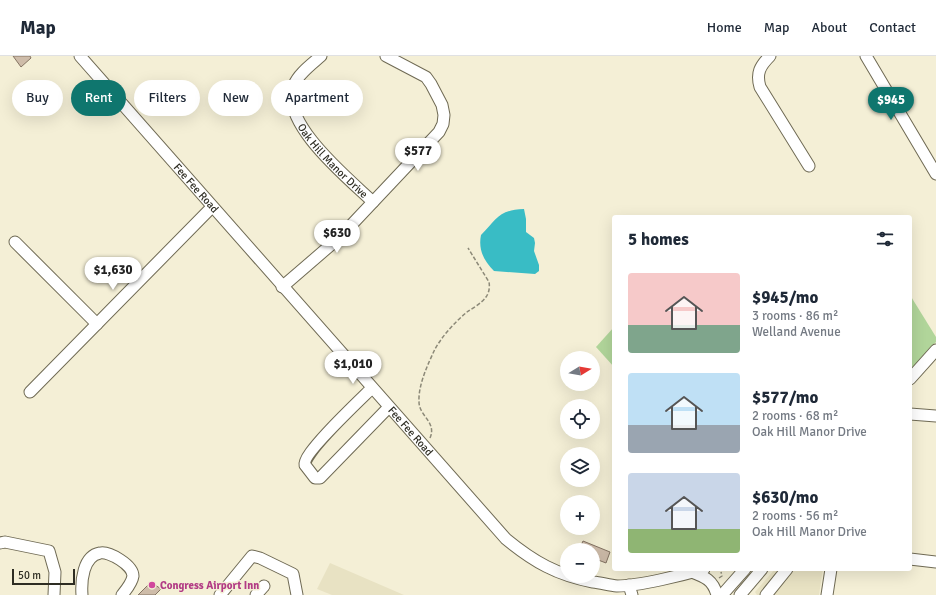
<!DOCTYPE html>
<meta charset="utf-8">
<style>
:root{--surface:#fff;--page:#f2f2f3;--text:#1f2937;--muted:#747a83;--line:#e0e1e3;--accent:#0f766e}
body{margin:0;font-family:Signika,sans-serif;background:var(--page);color:var(--text);height:100vh;display:flex;flex-direction:column;font-size:15px;white-space:nowrap}
*{box-sizing:border-box;margin:0}
p{font-size:13px;color:var(--muted)}
.icon{flex:none;width:22px;height:22px;fill:none;stroke:currentColor;stroke-width:2;stroke-linecap:round;stroke-linejoin:round}
.map{position:relative;flex:1;overflow:hidden}
.drawer{position:absolute;left:612px;top:159px;width:300px;height:356px;display:flex;flex-direction:column;background:var(--surface);border-radius:4px;box-shadow:0 4px 16px #0002}
.drawer>*{flex:none}
.banner{position:absolute;left:12px;top:24px;width:380px;height:36px;display:flex;gap:8px}
.needle{width:26px;rotate:79deg}
.tools{position:absolute;left:560px;top:295px;display:grid;gap:8px}
.tools a{display:grid;place-items:center;width:40px;height:40px;border-radius:50%;background:var(--surface);box-shadow:0 4px 16px #0002;font-size:20px}
.scale{position:absolute;left:12px;bottom:10px;width:63px;box-sizing:border-box;padding-left:4px;border:2px solid #2e2d23;border-top:0;font-size:11px;line-height:14px;white-space:nowrap;color:#2e2d23;-webkit-text-stroke:3px #f4efd6;paint-order:stroke}
.price{position:absolute;translate:-50% -34px;padding:0 9px;border-radius:14px;background:#fff;color:#222;font-size:13px;line-height:26px;filter:drop-shadow(0 1px 2px #0008)}
.price::after{content:'';position:absolute;left:50%;top:24px;width:12px;height:9px;margin-left:-6px;background:inherit;clip-path:polygon(0 0,100% 0,50% 100%)}
.price.current{background:var(--accent);color:#fff}
ul{padding:0;list-style:none}
li{display:flex;align-items:center;gap:12px;height:100px;padding:0 16px}
li span{display:grid;place-items:center;flex:none;width:112px;height:80px;border-radius:4px;color:#555}
li>.icon{margin-inline-start:auto}
span .icon{width:48px;height:48px;fill:#fffc;stroke-width:1}
li b{font-size:17px}
h2{display:flex;justify-content:space-between;align-items:center;height:48px;padding:0 16px;font-size:17px}
.tag{padding:0 14px;border-radius:18px;background:var(--surface);box-shadow:0 4px 16px #0002;font-size:14px;line-height:36px}
.tag.current{background:var(--accent);color:#fff}
header{display:flex;align-items:center;gap:24px;box-sizing:border-box;height:56px;padding:0 20px;background:var(--surface);border-bottom:1px solid var(--line)}
header strong{font-size:19px}
nav{display:flex;gap:22px;margin-inline-start:auto;font-size:14px}
.map>svg:first-child{display:block}
.built{fill:#e8e2c3}
.green{fill:#b1d59a}
.water{fill:#39bcc5}
.building{fill:#cebca9;stroke:#857463}
.lines{fill:none;stroke-linecap:round;stroke-linejoin:round}
.minor-casing{stroke:#6f6a54;stroke-width:13}
.path{stroke:#8c8978;stroke-width:1.5;stroke-dasharray:4 2;stroke-linecap:butt}
.minor{stroke:#fff;stroke-width:11}
.hotel-dot{fill:#d1479c;stroke:#f4efd6;stroke-width:1.5}
.labels{text-anchor:middle;stroke-width:3;stroke-linejoin:round;paint-order:stroke}
.street-label{font-size:11px;fill:#2e2d23;stroke:#f4efd6}
.hotel-label{font-size:11px;font-weight:bold;fill:#b23c85;stroke:#f4efd6;text-anchor:start}
</style>
<header>
<strong>Map</strong>
<nav><a>Home</a><a>Map</a><a>About</a><a>Contact</a></nav>
</header>
<div class="map">
<svg width="936" height="539" viewBox="0 0 936 539">
<rect width="100%" height="100%" fill="#f4efd6"/>
<g class="built">
<path d="M330 507 404 539H332L317 533Z"/>
<path d="M775 513H823L819 539H757L755 536Z"/>
</g>
<g class="green">
<path d="M910 239 936 281V286L910 316Z"/>
<path d="M614 271V311L596 291Z"/>
</g>
<path class="water" d="M524 153 526 163V176L534 182 535 187 534 195 539 209V215L535 218 494 215C484 205 478 194 481 179 497 163 498 154 524 153Z"/>
<g class="building">
<path d="M13 0H30L31 2 21 11Z"/>
<path d="M583 485 610 496 606 507 593 502V494H579Z"/>
<path d="M151 526 161 533 155 539H138Z"/>
</g>
<g class="lines">
<g class="minor-casing">
<g id="minor">
<path id="s1" d="M80 0 506 483C534 506 557 519 593 526 601 527 609 529 617 530 639 530 683 519 704 513"/>
<path id="s2" d="M321 0C312 8 298 18 294 29 278 66 349 123 373 146L439 76 443 68 444 59 442 49 431 28 426 21 386 0"/>
<path d="M770 0C760 10 756 17 760 31L809 110"/>
<path d="M866 0 936 118"/>
<path d="M15 186 97 268"/>
<path d="M282 231 340 181 373 146"/>
<path d="M910 323 936 294"/>
<path d="M372 332C361 343 302 398 305 409L315 422H320L388 352"/>
<path d="M30 336 212 151"/>
<path d="M910 358 936 360"/>
<path d="M0 487 5 486 49 495 55 516 54 539"/>
<path d="M910 503 936 506"/>
<path d="M692 516C705 521 713 524 717 539"/>
<path d="M629 529 632 539"/>
<path d="M82 539C81 525 83 500 100 497 109 495 133 509 133 520 132 527 126 534 122 539"/>
<path d="M220 539 252 500 260 502 293 518 297 539"/>
<path d="M256 539 264 530"/>
<path d="M722 539 745 513"/>
<path d="M740 539 762 513"/>
<path d="M766 539 787 513"/>
<path d="M827 539 831 513"/>
</g>
</g>
<g class="path">
<path d="M430 382C437 366 419 360 419 346 418 329 428 308 435 293 443 279 455 266 467 256 473 252 482 247 486 241 489 237 490 231 489 226L468 192"/>
<path d="M719 522 722 520 721 516"/>
</g>
<use href="#minor" class="minor"/>
</g>
<circle class="hotel-dot" cx="152" cy="529" r="4"/>
<g class="labels">
<g class="street-label">
<text dy="4" stroke="none"><textPath href="#s2" startOffset="130">Oak Hill Manor Drive</textPath></text>
<text dy="4" stroke="none"><textPath href="#s1" startOffset="176">Fee Fee Road</textPath></text>
<text dy="4" stroke="none"><textPath href="#s1" startOffset="500">Fee Fee Road</textPath></text>
</g>
<g class="hotel-label">
<text x="160" y="533">Congress Airport Inn</text>
</g>
</g>
</svg>
<div class="tools">
<a><svg class="needle" viewBox="-14 -14 28 28"><path d="M0-13l5 13h-10z" fill="#e53935"/><path d="M0 13l5-13h-10z" fill="#747a83"/></svg></a>
<a><svg class="icon" aria-label="locate" viewBox="0 0 24 24"><circle cx="12" cy="12" r="6"/><path d="M12 2v4M12 18v4M2 12h4M18 12h4"/></svg></a>
<a><svg class="icon" aria-label="layers" viewBox="0 0 24 24"><path d="M12 4l9 5-9 5-9-5zM3 14l9 5 9-5"/></svg></a>
<a>+</a>
<a>−</a>
</div>
<div class="scale">50 m</div>
<b class="price current" style="left:891px;top:65px">$945</b>
<b class="price" style="left:418px;top:116px">$577</b>
<b class="price" style="left:337px;top:198px">$630</b>
<b class="price" style="left:113px;top:235px">$1,630</b>
<b class="price" style="left:353px;top:329px">$1,010</b>
<div class="banner">
<a class="tag">Buy</a>
<a class="tag current">Rent</a>
<a class="tag">Filters</a>
<a class="tag">New</a>
<a class="tag">Apartment</a>
</div>
<section class="drawer">
<h2>5 homes<svg class="icon" aria-label="filters" viewBox="0 0 24 24"><path d="M4 7h16M4 17h16"/><circle cx="9" cy="7" r="2"/><circle cx="15" cy="17" r="2"/></svg></h2>
<ul>
<li><span style="background:linear-gradient(#f6c9c9 65%,#7fa58c 0)"><svg class="icon" aria-label="home" viewBox="0 0 24 24"><path d="M3 11l9-7 9 7M6 9v11h12V9"/></svg></span><div><b>$945/mo</b><p>3 rooms · 86 m²</p><p>Welland Avenue</p></div></li>
<li><span style="background:linear-gradient(#bfe0f5 65%,#9aa5b1 0)"><svg class="icon" aria-label="home" viewBox="0 0 24 24"><path d="M3 11l9-7 9 7M6 9v11h12V9"/></svg></span><div><b>$577/mo</b><p>2 rooms · 68 m²</p><p>Oak Hill Manor Drive</p></div></li>
<li><span style="background:linear-gradient(#c9d6e8 70%,#8fb573 0)"><svg class="icon" aria-label="home" viewBox="0 0 24 24"><path d="M3 11l9-7 9 7M6 9v11h12V9"/></svg></span><div><b>$630/mo</b><p>2 rooms · 56 m²</p><p>Oak Hill Manor Drive</p></div></li>
</ul>
</section>
</div>
